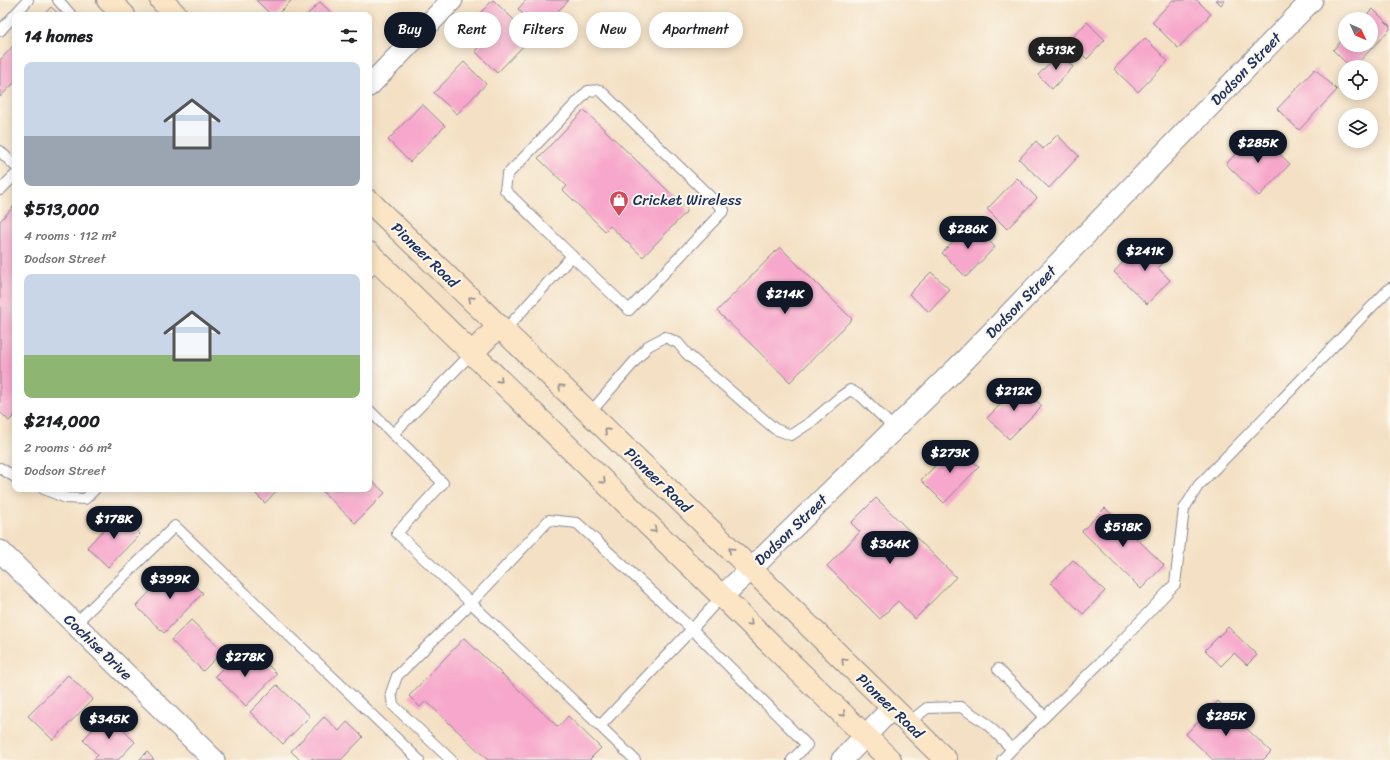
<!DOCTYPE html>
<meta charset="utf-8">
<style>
:root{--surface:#fff;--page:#f2f2f2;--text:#202124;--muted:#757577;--accent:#111827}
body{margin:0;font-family:Sriracha,sans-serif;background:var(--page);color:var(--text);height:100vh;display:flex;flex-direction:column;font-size:15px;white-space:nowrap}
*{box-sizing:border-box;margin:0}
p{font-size:13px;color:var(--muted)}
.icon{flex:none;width:22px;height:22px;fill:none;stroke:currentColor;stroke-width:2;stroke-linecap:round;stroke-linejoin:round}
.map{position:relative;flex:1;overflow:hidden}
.side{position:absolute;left:12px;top:12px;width:360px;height:480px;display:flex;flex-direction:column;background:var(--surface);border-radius:8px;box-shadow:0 2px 10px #0003}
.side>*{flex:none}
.guide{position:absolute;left:384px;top:12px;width:380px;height:36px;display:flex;gap:8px}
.needle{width:26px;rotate:134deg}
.fabs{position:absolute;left:1338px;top:12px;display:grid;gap:8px}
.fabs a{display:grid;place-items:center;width:40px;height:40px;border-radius:50%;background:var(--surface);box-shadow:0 2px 10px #0003;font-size:20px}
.price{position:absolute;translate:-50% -34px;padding:0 9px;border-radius:14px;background:var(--accent);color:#fff;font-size:13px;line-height:26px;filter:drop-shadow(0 1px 2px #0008)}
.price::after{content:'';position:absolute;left:50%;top:24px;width:12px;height:9px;margin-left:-6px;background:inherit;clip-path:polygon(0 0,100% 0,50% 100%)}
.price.current{background:#222;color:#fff}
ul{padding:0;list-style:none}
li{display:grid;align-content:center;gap:8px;height:212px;padding:0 12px}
li span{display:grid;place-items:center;height:124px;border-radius:8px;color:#555}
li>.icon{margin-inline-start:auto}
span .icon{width:72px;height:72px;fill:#fffc;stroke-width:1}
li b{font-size:17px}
h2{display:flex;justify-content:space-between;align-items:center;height:48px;padding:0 12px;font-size:17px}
.tag{padding:0 14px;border-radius:18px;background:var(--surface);box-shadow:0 2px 10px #0003;font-size:14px;line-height:36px}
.tag.current{background:var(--accent);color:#fff}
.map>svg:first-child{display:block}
.building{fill:#f7a7cb}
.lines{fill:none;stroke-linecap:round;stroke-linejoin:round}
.service-casing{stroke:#888892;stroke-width:12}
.minor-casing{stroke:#888892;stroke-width:23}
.secondary-casing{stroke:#888892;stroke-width:24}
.service{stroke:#fff;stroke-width:10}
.minor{stroke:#fff;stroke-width:21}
.secondary{stroke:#fce5c4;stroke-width:22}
.oneway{stroke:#8c8a91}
.labels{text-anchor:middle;stroke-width:4;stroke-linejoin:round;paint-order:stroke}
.street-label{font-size:15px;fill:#1b2f5e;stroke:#fbf7ec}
.poi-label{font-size:15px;fill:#1b2f5e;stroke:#fbf7ec;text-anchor:start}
</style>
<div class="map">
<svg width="1390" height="760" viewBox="0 0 1390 760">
<rect width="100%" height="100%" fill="#fbf7ec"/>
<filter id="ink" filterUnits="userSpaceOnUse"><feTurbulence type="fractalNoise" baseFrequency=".025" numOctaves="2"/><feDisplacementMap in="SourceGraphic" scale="8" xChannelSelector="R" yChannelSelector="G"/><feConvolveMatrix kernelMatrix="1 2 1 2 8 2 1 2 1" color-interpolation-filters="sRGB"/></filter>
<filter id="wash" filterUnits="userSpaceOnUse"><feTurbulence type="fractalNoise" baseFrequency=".012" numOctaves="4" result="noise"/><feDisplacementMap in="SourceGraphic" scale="16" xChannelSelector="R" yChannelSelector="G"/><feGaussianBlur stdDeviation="0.9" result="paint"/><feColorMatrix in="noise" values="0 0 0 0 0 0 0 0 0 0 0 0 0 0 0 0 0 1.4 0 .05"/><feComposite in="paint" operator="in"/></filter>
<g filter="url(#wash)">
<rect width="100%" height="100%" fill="#f4e1c5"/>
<g id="blocks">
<g class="building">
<path d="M256 0H292L277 15H271Z"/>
<path d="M493 0 532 37 497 73 475 51 498 27 481 12Z"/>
<path d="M526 0H569L539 30 518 9Z"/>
<path d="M1173 0H1197L1211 14 1178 48 1152 22Z"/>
<path d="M1216 0H1225L1221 5Z"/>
<path d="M320 2 334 15H307Z"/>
<path d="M51 7 60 15H43Z"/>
<path d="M1373 9 1390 26V29L1354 67H1350L1333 50 1345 37V45H1371V19H1363Z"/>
<path d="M1087 22 1105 40 1087 59 1069 41Z"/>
<path d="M1145 38 1168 61 1138 92 1114 69Z"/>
<path d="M15 44V82L0 97V60Z"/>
<path d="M1059 53 1073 67 1052 89 1038 75Z"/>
<path d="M464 62 486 84 457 114 434 93Z"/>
<path d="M1315 69 1337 90 1299 130 1277 109Z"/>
<path d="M422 104 445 126 410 162 388 140Z"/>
<path d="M584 110 688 210 643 257 610 226 605 231 563 190 567 186 538 158Z"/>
<path d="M1257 132 1290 164 1259 196 1226 164Z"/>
<path d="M1057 135 1079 156 1049 188 1019 159 1036 141 1043 149Z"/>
<path d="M1017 178 1037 198 1007 229 987 209Z"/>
<path d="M15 205V415L9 421 0 412V221Z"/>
<path d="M971 223 995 247 966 277 942 253Z"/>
<path d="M1157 242 1171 255 1158 268 1170 280 1147 304 1114 272 1135 249 1143 256Z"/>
<path d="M780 247 852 319 790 382 717 311Z"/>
<path d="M931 272 950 290 929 312 909 294Z"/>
<path d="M1020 385 1042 406 1009 439 987 418Z"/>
<path d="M956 445 979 467 944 503 921 480Z"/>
<path d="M369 478 385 493 355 523 320 489H369Z"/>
<path d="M251 489H278L265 503Z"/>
<path d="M876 498 956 577 915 619 898 601 880 619 827 566 860 532 851 523Z"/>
<path d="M1105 508 1164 565 1141 589 1082 531Z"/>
<path d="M119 514 140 534 108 567 87 547Z"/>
<path d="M1073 560 1105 591 1083 614 1051 583Z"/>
<path d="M175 566 203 593 164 633 136 606Z"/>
<path d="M191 620 223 651 203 671 171 640Z"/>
<path d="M1228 627 1257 655 1247 665 1234 653 1221 666 1205 650Z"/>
<path d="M464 638 558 727 568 716 601 748 590 759 591 760H488L426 701 420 707 409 696Z"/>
<path d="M238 653 254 669 263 660 277 674 246 706 215 676Z"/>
<path d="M68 675 93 699 53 740 28 716Z"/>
<path d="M277 685 310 716 283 744 250 712Z"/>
<path d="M1218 701 1271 752 1263 760H1213L1186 734Z"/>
<path d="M107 714 135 742 118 760H93L98 755 83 740Z"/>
<path d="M324 717 339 731 347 722 363 737 341 760H315L313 758 310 760H300L291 751Z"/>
<path d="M147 752 154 760H139Z"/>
</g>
</g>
</g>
<g filter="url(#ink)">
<use href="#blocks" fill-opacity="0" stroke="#888892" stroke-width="1"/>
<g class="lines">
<g class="service-casing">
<g id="service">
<path d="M58 0 71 15"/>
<path d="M0 31 28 0"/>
<path d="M600 90 724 210 629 310 572 256 505 190 507 175 588 91Z"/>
<path d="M0 151 15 166"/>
<path d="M0 190 15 175"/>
<path d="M369 272 379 262"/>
<path d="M504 331 572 256"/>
<path d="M369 410 393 434"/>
<path d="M589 414 648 346 665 337 678 343 687 354 775 429 791 435 811 422 840 397 850 390 861 396 895 429"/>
<path d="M0 468 15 477"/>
<path d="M44 489 66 498 85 499 95 489"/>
<path d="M722 596 692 629 807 745 792 760"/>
<path d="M75 624 175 526 419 760"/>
<path d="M998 669 1045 717"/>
<path d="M908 723 927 708 961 707 986 723 1012 749 1002 760"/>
<path d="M600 726 471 603 549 520 577 523 692 629 600 726 635 760"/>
<path d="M1012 749 1116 647 1175 584 1184 509 1198 486 1390 288"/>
<path d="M451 760 393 705 391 693 397 676 471 603 397 533 443 483 393 434 472 353"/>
</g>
</g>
<g class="minor-casing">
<g id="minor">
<path d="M369 86 452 0"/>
<path d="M0 551 214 760"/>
<path d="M722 596 751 569 964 361 1312 0"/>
<path d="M842 760 892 708"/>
</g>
</g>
<g class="secondary-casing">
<g id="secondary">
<path d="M108 0 124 15"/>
<path d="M161 0 176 15"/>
<path d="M369 201 751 569 946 760"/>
<path d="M369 253 890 760"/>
<path d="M472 353 499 326"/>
</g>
</g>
<use href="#service" class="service"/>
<use href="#minor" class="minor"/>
<use href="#secondary" class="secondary"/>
</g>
<defs><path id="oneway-chevron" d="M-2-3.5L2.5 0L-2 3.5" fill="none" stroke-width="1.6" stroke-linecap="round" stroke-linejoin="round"/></defs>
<g class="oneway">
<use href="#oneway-chevron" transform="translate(471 299) rotate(-136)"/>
<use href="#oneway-chevron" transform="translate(500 380) rotate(44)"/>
<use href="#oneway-chevron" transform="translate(561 387) rotate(-136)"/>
<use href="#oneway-chevron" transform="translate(607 431) rotate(-136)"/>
<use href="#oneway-chevron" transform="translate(603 481) rotate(44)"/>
<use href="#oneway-chevron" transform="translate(654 530) rotate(44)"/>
<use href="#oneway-chevron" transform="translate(731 550) rotate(-136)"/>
<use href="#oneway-chevron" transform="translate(750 623) rotate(44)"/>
<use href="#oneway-chevron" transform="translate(844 661) rotate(-135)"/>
<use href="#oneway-chevron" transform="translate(843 714) rotate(44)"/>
</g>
</g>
<defs>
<g id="shop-pin" transform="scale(1)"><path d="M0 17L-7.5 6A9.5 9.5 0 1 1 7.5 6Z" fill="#d1495b" stroke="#fbf7ec"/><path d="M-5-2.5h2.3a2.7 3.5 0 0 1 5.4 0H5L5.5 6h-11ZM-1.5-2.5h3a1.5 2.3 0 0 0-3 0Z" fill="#fff"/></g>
</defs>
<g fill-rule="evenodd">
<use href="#shop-pin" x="619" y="200"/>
</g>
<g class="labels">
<g class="street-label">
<text transform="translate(1246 69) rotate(-46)" y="5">Dodson Street</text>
<text transform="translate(425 255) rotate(44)" y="5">Pioneer Road</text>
<text transform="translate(1021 302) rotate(-46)" y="5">Dodson Street</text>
<text transform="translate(658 480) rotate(44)" y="5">Pioneer Road</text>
<text transform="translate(791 530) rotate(-44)" y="5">Dodson Street</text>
<text transform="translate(98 647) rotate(44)" y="5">Cochise Drive</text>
<text transform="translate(890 706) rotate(44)" y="5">Pioneer Road</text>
</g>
<g class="poi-label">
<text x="633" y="205">Cricket Wireless</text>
</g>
</g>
</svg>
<div class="fabs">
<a><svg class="needle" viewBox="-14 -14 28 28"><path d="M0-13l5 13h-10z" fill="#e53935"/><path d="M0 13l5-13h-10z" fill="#757577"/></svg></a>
<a><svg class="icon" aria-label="locate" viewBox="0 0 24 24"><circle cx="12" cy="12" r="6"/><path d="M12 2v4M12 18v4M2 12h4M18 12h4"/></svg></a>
<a><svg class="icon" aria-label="layers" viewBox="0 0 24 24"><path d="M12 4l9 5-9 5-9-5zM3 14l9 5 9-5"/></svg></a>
</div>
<b class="price current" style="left:1056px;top:71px">$513K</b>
<b class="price" style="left:1258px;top:164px">$285K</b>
<b class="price" style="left:968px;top:250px">$286K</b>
<b class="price" style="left:1145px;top:272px">$241K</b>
<b class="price" style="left:785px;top:315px">$214K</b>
<b class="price" style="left:1014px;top:412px">$212K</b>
<b class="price" style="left:950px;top:474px">$273K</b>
<b class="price" style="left:114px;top:540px">$178K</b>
<b class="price" style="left:1123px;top:548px">$518K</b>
<b class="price" style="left:890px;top:565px">$364K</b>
<b class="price" style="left:170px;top:600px">$399K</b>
<b class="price" style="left:245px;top:678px">$278K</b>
<b class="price" style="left:1226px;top:737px">$285K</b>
<b class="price" style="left:109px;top:740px">$345K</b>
<div class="guide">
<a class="tag current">Buy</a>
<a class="tag">Rent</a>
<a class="tag">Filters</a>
<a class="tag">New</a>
<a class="tag">Apartment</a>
</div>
<section class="side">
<h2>14 homes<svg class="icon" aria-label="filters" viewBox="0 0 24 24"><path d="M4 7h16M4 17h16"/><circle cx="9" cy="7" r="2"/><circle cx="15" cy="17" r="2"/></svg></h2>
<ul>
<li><span style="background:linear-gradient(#c9d6e8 60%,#9aa5b1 0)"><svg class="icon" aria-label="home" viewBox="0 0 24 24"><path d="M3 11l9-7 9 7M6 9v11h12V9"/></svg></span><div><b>$513,000</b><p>4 rooms · 112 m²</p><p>Dodson Street</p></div></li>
<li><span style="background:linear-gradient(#c9d6e8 65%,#8fb573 0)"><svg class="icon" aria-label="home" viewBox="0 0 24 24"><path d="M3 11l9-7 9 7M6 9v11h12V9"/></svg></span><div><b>$214,000</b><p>2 rooms · 66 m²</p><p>Dodson Street</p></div></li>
</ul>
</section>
</div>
